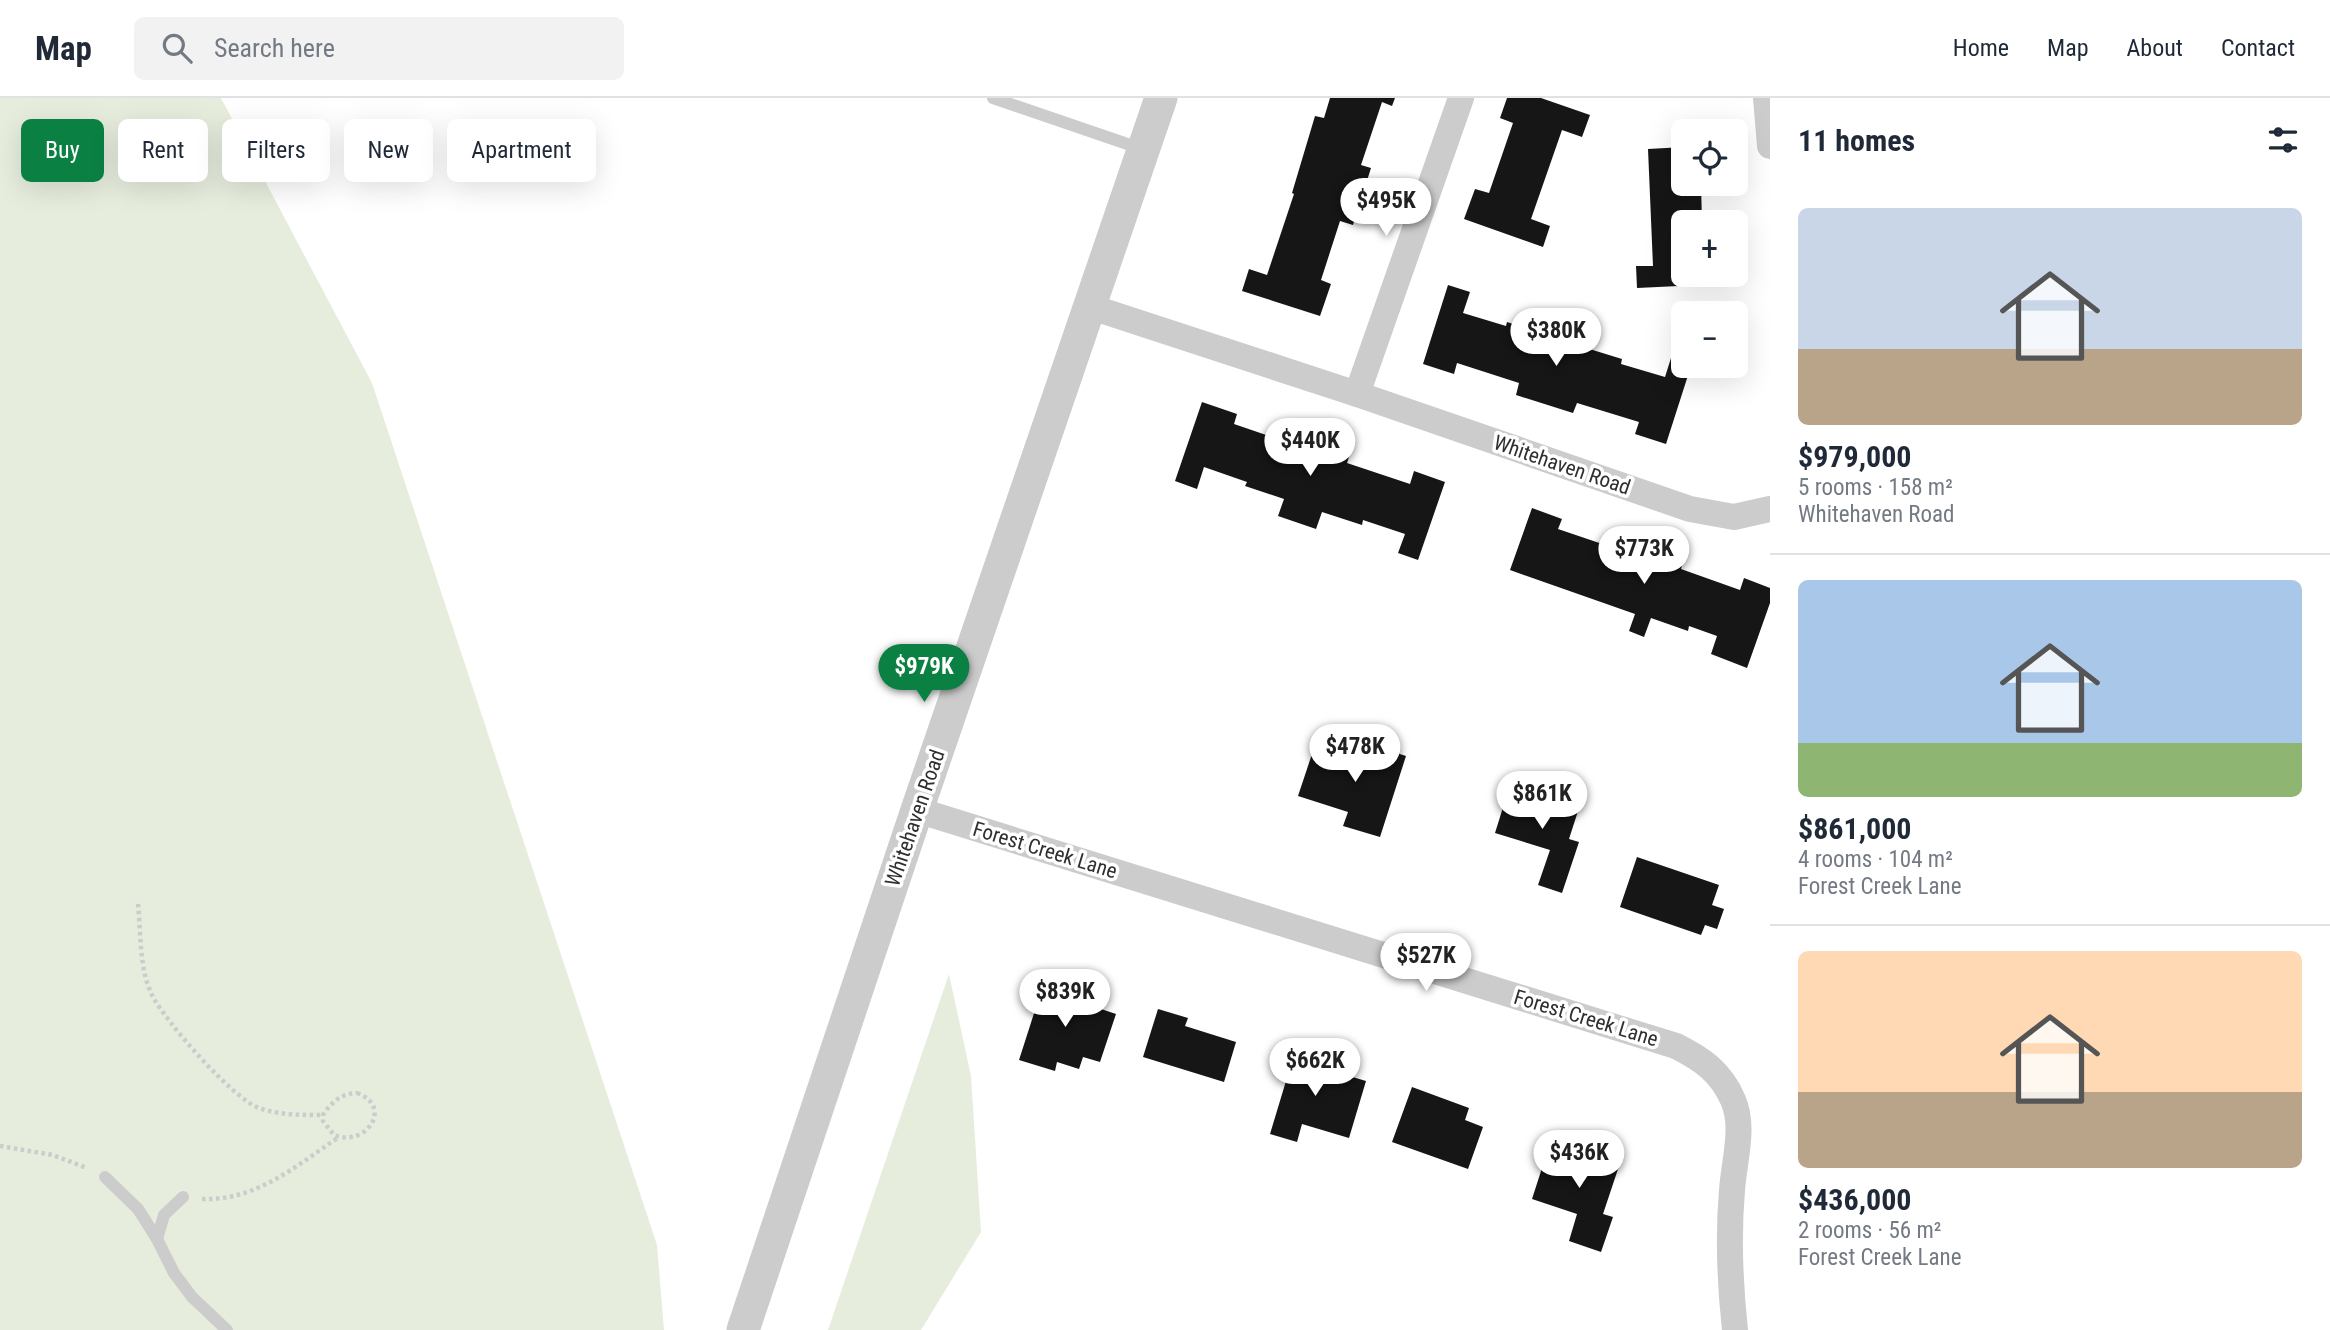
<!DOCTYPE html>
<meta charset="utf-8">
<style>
:root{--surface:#fff;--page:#f2f2f3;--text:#1f2937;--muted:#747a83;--line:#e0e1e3;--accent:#0b8043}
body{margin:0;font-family:"Roboto Condensed",sans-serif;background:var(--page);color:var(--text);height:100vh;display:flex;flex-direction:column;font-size:26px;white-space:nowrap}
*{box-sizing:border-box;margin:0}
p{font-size:23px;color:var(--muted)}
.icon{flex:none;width:38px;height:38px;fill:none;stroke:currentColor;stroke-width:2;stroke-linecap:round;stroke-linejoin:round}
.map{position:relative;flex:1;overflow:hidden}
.details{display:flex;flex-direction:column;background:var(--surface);width:560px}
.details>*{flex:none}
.banner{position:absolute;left:21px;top:21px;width:665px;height:63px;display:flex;gap:14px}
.controls{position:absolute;left:1671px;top:21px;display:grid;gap:14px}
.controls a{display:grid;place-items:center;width:77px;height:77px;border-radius:10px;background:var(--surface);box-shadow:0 7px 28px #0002;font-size:35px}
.price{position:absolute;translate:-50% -60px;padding:0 16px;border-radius:24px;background:#fff;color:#222;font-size:23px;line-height:46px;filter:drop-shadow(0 2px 4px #0008)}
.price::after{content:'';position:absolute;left:50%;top:42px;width:21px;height:16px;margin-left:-10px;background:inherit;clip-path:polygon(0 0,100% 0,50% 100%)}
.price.current{background:var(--accent);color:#fff}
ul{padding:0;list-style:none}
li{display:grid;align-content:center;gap:14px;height:371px;padding:0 28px}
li+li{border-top:2px solid var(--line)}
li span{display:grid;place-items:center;height:217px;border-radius:10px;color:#555}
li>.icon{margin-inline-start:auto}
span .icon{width:126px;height:126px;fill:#fffc;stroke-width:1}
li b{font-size:30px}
h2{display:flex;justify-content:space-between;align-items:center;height:84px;padding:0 28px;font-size:30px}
.tag{padding:0 24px;border-radius:10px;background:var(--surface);box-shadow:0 7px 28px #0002;font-size:24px;line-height:63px}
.tag.current{background:var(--accent);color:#fff}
header{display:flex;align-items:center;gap:42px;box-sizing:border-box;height:98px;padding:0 35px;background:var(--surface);border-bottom:2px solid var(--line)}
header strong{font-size:33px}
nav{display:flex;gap:38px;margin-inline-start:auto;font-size:24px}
.search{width:490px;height:63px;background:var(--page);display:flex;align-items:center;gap:18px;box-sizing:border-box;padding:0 24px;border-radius:10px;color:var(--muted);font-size:26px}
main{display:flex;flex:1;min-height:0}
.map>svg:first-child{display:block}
.green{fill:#e6eddd}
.building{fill:#161616}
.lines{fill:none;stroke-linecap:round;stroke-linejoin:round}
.path{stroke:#ccc;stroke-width:4.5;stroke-dasharray:3.5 3.5;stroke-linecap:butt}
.service{stroke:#ccc;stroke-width:12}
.minor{stroke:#ccc;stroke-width:26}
.tertiary{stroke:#ccc;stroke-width:33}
.labels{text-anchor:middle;stroke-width:7;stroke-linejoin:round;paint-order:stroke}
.street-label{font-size:21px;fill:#2f2f2f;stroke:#fff}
</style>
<header>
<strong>Map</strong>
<div class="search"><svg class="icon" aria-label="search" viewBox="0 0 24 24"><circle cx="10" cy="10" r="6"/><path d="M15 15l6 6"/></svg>Search here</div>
<nav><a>Home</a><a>Map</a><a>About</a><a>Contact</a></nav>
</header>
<main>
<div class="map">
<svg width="1770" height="1232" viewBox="0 0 1770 1232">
<rect width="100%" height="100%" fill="#fff"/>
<g class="green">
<path d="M0 0H221L372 285 657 1147 664 1232H0Z"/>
<path d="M949 876 971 978 981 1134 921 1232H828Z"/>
</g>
<g class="building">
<path d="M1330 0H1395L1392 8 1382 4 1361 67 1371 70 1353 127 1340 123 1321 182 1331 186 1320 218 1242 193 1249 171 1267 177 1294 96 1292 95 1315 18 1324 20Z"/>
<path d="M1507 0H1541L1590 17 1582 39 1562 32 1531 121 1550 128 1543 149 1464 121 1475 91 1489 95 1513 25 1500 20Z"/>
<path d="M1684 49V86H1701L1702 124H1684V177H1720L1721 186 1637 190 1636 168H1653L1648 51Z"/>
<path d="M1448 187 1470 194 1463 215 1506 228 1507 224 1547 237 1548 234 1567 240 1571 226 1589 232 1583 249 1622 261 1621 266 1665 279 1671 260 1684 264V268H1691L1666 346 1635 336 1639 324 1577 305 1573 315 1516 297 1519 285 1457 265 1454 276 1423 266Z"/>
<path d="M1202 304 1237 316 1234 326 1290 345 1294 334 1351 353 1347 365 1410 386 1414 373 1445 384 1418 462 1398 455 1405 436 1363 422 1362 427 1322 414 1316 431 1278 418 1284 401 1245 388 1247 384 1204 369 1197 391 1175 383Z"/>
<path d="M1532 410 1562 421 1558 431 1620 452 1624 440 1684 461 1681 471 1740 492 1744 480 1770 490V505L1747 570 1711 556 1717 538 1689 528 1688 533 1651 520 1644 539 1629 533 1635 516 1510 472Z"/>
<path d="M1369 646 1406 658 1380 739 1343 728 1348 714 1298 698 1315 647 1333 652 1335 647 1365 657Z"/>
<path d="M1510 687 1579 710 1569 741 1579 744 1562 795 1538 787 1550 752 1495 735Z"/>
<path d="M1637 759 1719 787 1712 807 1724 811 1717 831 1705 827 1701 837 1620 809Z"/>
<path d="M1046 878 1072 887 1068 900 1116 916 1100 964 1083 959 1079 971 1057 964 1055 973 1019 962Z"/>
<path d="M1158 911 1188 920 1185 928 1236 944 1224 984 1143 959Z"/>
<path d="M1288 950 1321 960 1319 969 1366 983 1349 1040 1302 1026 1297 1044 1270 1036 1286 983 1278 981Z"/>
<path d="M1412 989 1469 1010 1465 1022 1483 1029 1468 1071 1392 1044Z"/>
<path d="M1552 1039 1579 1048 1578 1051 1620 1065 1603 1116 1613 1119 1601 1154 1569 1143 1577 1116 1532 1101Z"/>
</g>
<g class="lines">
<g class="path">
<path d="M138 806C141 835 139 871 152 897 165 923 232 1000 259 1010 279 1017 301 1017 323 1017"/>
<path d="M357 995C394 1008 366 1050 334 1037L323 1023V1017C332 1004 340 996 357 995Z"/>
<path d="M0 1048 53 1057 87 1070"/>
<path d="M202 1101C257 1103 297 1067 339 1039"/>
</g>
<g class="service">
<path d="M993 0 1142 51"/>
<path d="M105 1079 138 1111 157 1141 174 1175 192 1199 227 1232"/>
<path d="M157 1141 164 1117 183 1099"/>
</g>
<g class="minor">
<path d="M1766 0 1770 48"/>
<path d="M1088 208 1357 296 1690 411 1734 419 1770 411"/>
<path d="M1357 296 1461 0"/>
<path d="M917 712 1676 948C1702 961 1721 974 1733 1002 1745 1029 1734 1063 1732 1092 1728 1139 1730 1186 1735 1232"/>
</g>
<path class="tertiary" d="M743 1232 917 712 1161 0"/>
</g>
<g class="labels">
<g class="street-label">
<text transform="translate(1562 367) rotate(19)" y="7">Whitehaven Road</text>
<text transform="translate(915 720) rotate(-71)" y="7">Whitehaven Road</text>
<text transform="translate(1045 752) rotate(17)" y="7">Forest Creek Lane</text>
<text transform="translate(1586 920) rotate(17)" y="7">Forest Creek Lane</text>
</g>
</g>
</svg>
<div class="controls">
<a><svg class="icon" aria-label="locate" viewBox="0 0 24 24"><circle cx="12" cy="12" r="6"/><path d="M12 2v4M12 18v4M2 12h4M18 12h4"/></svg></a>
<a>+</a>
<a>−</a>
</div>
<b class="price" style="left:1386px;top:140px">$495K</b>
<b class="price" style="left:1556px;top:270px">$380K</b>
<b class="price" style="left:1310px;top:380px">$440K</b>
<b class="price" style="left:1644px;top:488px">$773K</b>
<b class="price current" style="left:924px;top:606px">$979K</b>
<b class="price" style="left:1355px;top:686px">$478K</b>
<b class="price" style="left:1542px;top:733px">$861K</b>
<b class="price" style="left:1426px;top:895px">$527K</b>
<b class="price" style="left:1065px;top:931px">$839K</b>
<b class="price" style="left:1315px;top:1000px">$662K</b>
<b class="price" style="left:1579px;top:1092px">$436K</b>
<div class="banner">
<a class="tag current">Buy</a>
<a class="tag">Rent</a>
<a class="tag">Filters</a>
<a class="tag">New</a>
<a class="tag">Apartment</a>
</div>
</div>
<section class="details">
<h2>11 homes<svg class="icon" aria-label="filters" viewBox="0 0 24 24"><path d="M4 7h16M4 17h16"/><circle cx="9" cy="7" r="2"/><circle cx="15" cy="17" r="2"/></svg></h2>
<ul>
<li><span style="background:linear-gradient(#c9d6e8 65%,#b9a48a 0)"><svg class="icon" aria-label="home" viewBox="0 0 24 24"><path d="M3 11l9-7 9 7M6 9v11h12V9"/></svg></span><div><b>$979,000</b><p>5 rooms · 158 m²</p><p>Whitehaven Road</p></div></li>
<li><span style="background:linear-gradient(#a9c7e8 75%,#8fb573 0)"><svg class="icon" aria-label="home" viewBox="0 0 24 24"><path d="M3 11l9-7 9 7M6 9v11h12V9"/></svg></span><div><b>$861,000</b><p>4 rooms · 104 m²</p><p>Forest Creek Lane</p></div></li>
<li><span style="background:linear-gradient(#ffd9b3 65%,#b9a48a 0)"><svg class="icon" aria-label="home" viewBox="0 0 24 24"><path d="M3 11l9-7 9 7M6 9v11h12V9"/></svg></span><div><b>$436,000</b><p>2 rooms · 56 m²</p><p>Forest Creek Lane</p></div></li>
</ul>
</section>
</main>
